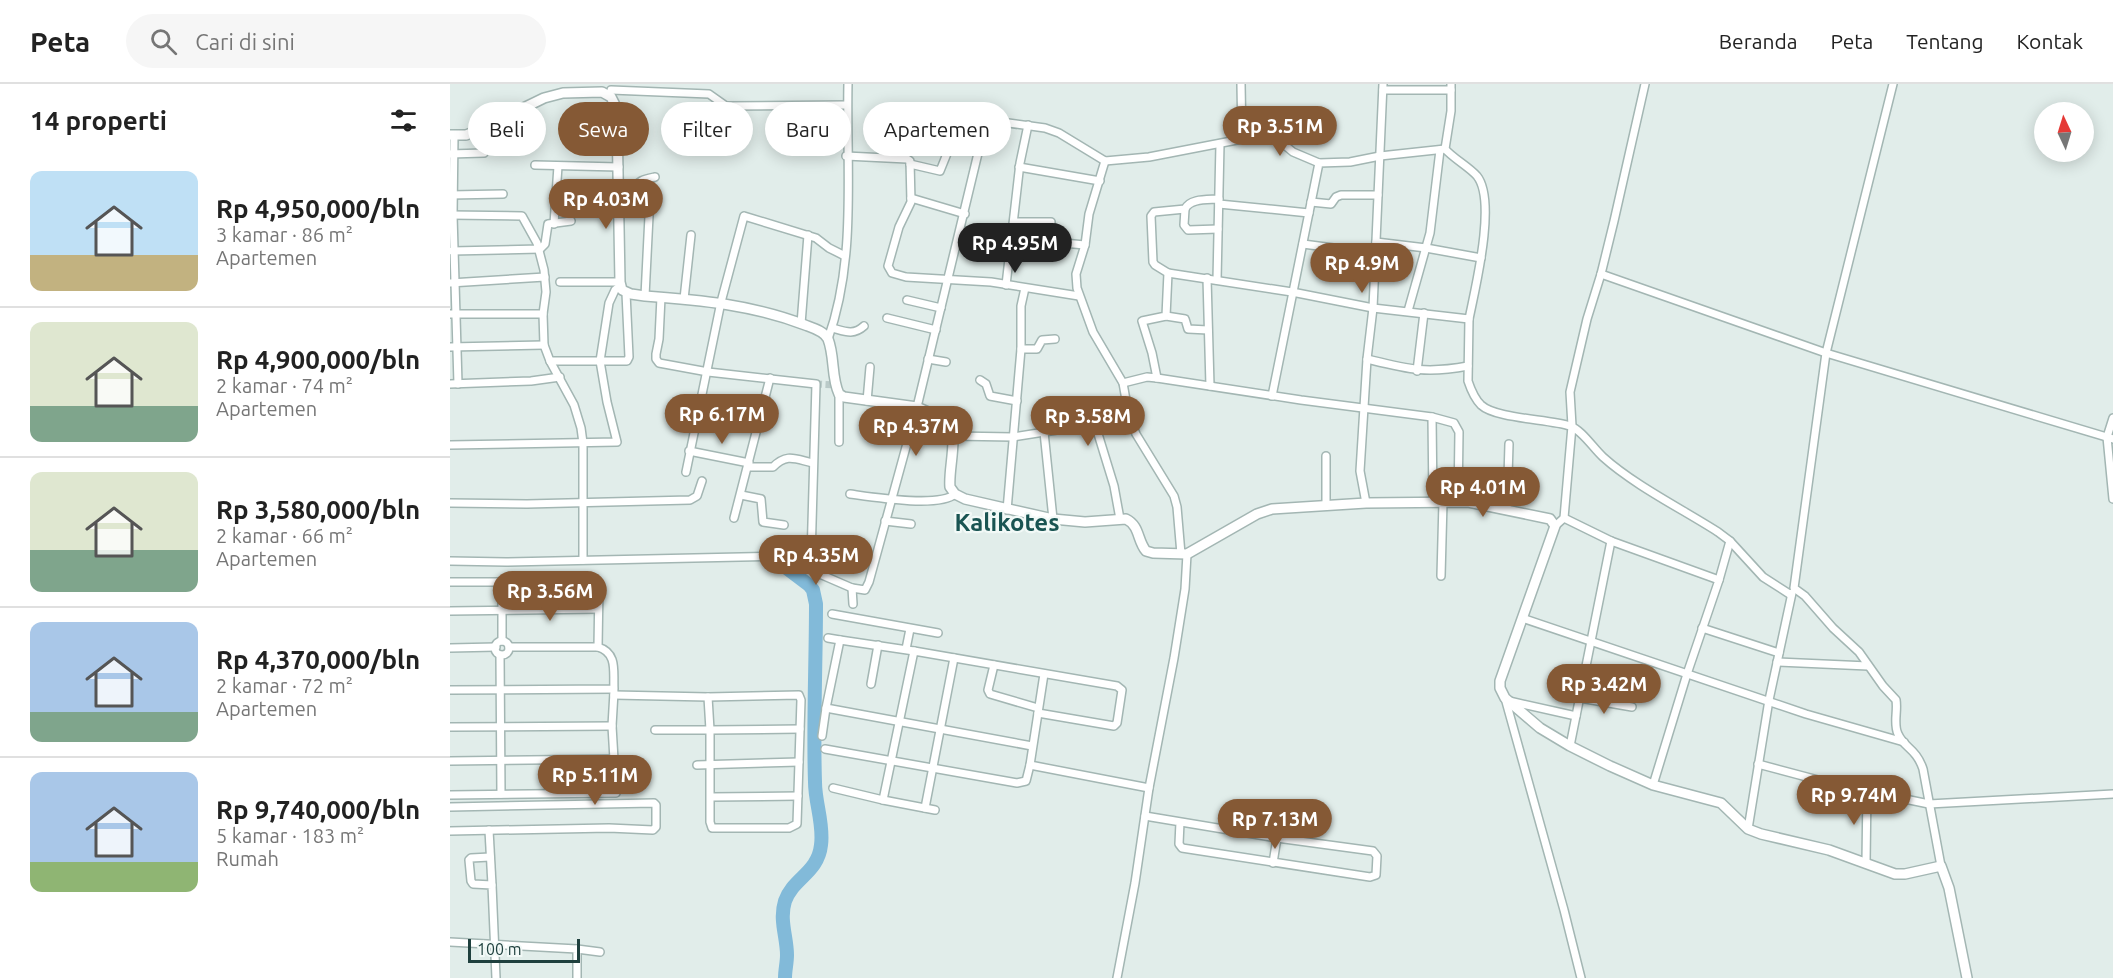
<!DOCTYPE html>
<html lang="id">
<meta charset="utf-8">
<style>
:root{--surface:#fff;--page:#f6f6f6;--text:#222;--muted:#767676;--line:#e0e0e0;--accent:#855935}
body{margin:0;font-family:Ubuntu,sans-serif;background:var(--page);color:var(--text);height:100vh;display:flex;flex-direction:column;font-size:22px;white-space:nowrap}
*{box-sizing:border-box;margin:0}
p{font-size:20px;color:var(--muted)}
.icon{flex:none;width:33px;height:33px;fill:none;stroke:currentColor;stroke-width:2;stroke-linecap:round;stroke-linejoin:round}
.map{position:relative;flex:1;overflow:hidden}
.drawer{display:flex;flex-direction:column;background:var(--surface);width:450px}
.drawer>*{flex:none}
.banner{position:absolute;left:18px;top:18px;width:570px;height:54px;display:flex;gap:12px}
.needle{width:39px;rotate:356deg}
.controls{position:absolute;left:1584px;top:18px;display:grid;gap:12px}
.controls a{display:grid;place-items:center;width:60px;height:60px;border-radius:50%;background:var(--surface);box-shadow:0 3px 15px #0003;font-size:30px}
.scale{position:absolute;left:18px;bottom:15px;width:112px;box-sizing:border-box;padding-left:6px;border:3px solid #1f403e;border-top:0;font-size:16px;line-height:21px;white-space:nowrap;color:#1f403e;-webkit-text-stroke:4px #f2f9f7;paint-order:stroke}
.price{position:absolute;translate:-50% -51px;padding:0 14px;border-radius:21px;background:var(--accent);color:#fff;font-size:20px;line-height:39px;filter:drop-shadow(0 2px 3px #0008)}
.price::after{content:'';position:absolute;left:50%;top:36px;width:18px;height:14px;margin-left:-9px;background:inherit;clip-path:polygon(0 0,100% 0,50% 100%)}
.price.selected{background:#222;color:#fff}
ul{padding:0;list-style:none}
li{display:flex;align-items:center;gap:18px;height:150px;padding:0 30px}
li+li{border-top:2px solid var(--line)}
li span{display:grid;place-items:center;flex:none;width:168px;height:120px;border-radius:12px;color:#555}
li>.icon{margin-inline-start:auto}
span .icon{width:72px;height:72px;fill:#fffc;stroke-width:1}
li b{font-size:26px}
h2{display:flex;justify-content:space-between;align-items:center;height:72px;padding:0 30px;font-size:26px}
.tag{padding:0 21px;border-radius:27px;background:var(--surface);box-shadow:0 3px 15px #0003;font-size:21px;line-height:54px}
.tag.selected{background:var(--accent);color:#fff}
header{display:flex;align-items:center;gap:36px;box-sizing:border-box;height:84px;padding:0 30px;background:var(--surface);border-bottom:2px solid var(--line)}
header strong{font-size:28px}
nav{display:flex;gap:33px;margin-inline-start:auto;font-size:21px}
.search{width:420px;height:54px;background:var(--page);display:flex;align-items:center;gap:15px;box-sizing:border-box;padding:0 21px;border-radius:33px;color:var(--muted);font-size:22px}
main{display:flex;flex:1;min-height:0}
.map>svg:first-child{display:block}
.lines{fill:none;stroke-linecap:round;stroke-linejoin:round}
.river{stroke:#82bad9;stroke-width:14}
.minor-tunnel{stroke:#bacac8;stroke-width:7;stroke-dasharray:7 3.5;stroke-linecap:butt}
.minor-casing{stroke:#a3b6b3;stroke-width:10}
.tertiary-casing{stroke:#a3b6b3;stroke-width:12}
.minor{stroke:#fff;stroke-width:7}
.tertiary{stroke:#fff;stroke-width:9}
.labels{text-anchor:middle;stroke-width:4.5;stroke-linejoin:round;paint-order:stroke}
.quarter-label{font-size:24px;font-weight:bold;fill:#195452;stroke:#f2f9f7}
</style>
<header>
<strong>Peta</strong>
<div class="search"><svg class="icon" aria-label="search" viewBox="0 0 24 24"><circle cx="10" cy="10" r="6"/><path d="M15 15l6 6"/></svg>Cari di sini</div>
<nav><a>Beranda</a><a>Peta</a><a>Tentang</a><a>Kontak</a></nav>
</header>
<main>
<section class="drawer">
<h2>14 properti<svg class="icon" aria-label="filters" viewBox="0 0 24 24"><path d="M4 7h16M4 17h16"/><circle cx="9" cy="7" r="2"/><circle cx="15" cy="17" r="2"/></svg></h2>
<ul>
<li><span style="background:linear-gradient(#bfe0f5 70%,#c2b280 0)"><svg class="icon" aria-label="home" viewBox="0 0 24 24"><path d="M3 11l9-7 9 7M6 9v11h12V9"/></svg></span><div><b>Rp 4,950,000/bln</b><p>3 kamar · 86 m²</p><p>Apartemen</p></div></li>
<li><span style="background:linear-gradient(#dfe7d0 70%,#7fa58c 0)"><svg class="icon" aria-label="home" viewBox="0 0 24 24"><path d="M3 11l9-7 9 7M6 9v11h12V9"/></svg></span><div><b>Rp 4,900,000/bln</b><p>2 kamar · 74 m²</p><p>Apartemen</p></div></li>
<li><span style="background:linear-gradient(#dfe7d0 65%,#7fa58c 0)"><svg class="icon" aria-label="home" viewBox="0 0 24 24"><path d="M3 11l9-7 9 7M6 9v11h12V9"/></svg></span><div><b>Rp 3,580,000/bln</b><p>2 kamar · 66 m²</p><p>Apartemen</p></div></li>
<li><span style="background:linear-gradient(#a9c7e8 75%,#7fa58c 0)"><svg class="icon" aria-label="home" viewBox="0 0 24 24"><path d="M3 11l9-7 9 7M6 9v11h12V9"/></svg></span><div><b>Rp 4,370,000/bln</b><p>2 kamar · 72 m²</p><p>Apartemen</p></div></li>
<li><span style="background:linear-gradient(#a9c7e8 75%,#8fb573 0)"><svg class="icon" aria-label="home" viewBox="0 0 24 24"><path d="M3 11l9-7 9 7M6 9v11h12V9"/></svg></span><div><b>Rp 9,740,000/bln</b><p>5 kamar · 183 m²</p><p>Rumah</p></div></li>
</ul>
</section>
<div class="map">
<svg width="1663" height="894" viewBox="0 0 1663 894">
<rect width="100%" height="100%" fill="#e1edea"/>
<g class="lines">
<path class="river" d="M322 473 359 501 363 506 366 520C366 580 363 639 365 698 365 719 374 740 371 761 368 789 343 794 335 817 329 836 337 853 337 871 337 879 335 886 335 894"/>
<path class="minor-tunnel" d="M365 300 386 301"/>
<g class="minor-casing">
<g id="minor">
<path d="M1443 0 1376 269 1344 504 1355 512 1383 544 1409 568 1433 602 1446 616C1448 627 1443 640 1448 650 1454 664 1466 664 1473 685L1491 782"/>
<path d="M161 6 259 10 276 22 397 21"/>
<path d="M933 6H1001"/>
<path d="M4 52 3 131 8 300"/>
<path d="M792 55 826 54 843 68 869 79"/>
<path d="M0 70 34 69"/>
<path d="M396 72 457 75 460 77 461 118 449 143 438 182 442 189 456 193 541 198 629 212"/>
<path d="M655 77 699 73 792 55 791 0"/>
<path d="M460 80 490 87 511 35 515 32 536 36"/>
<path d="M85 81 169 83"/>
<path d="M569 83 650 97"/>
<path d="M169 107H184C187 96 195 95 205 93"/>
<path d="M0 111 53 110"/>
<path d="M461 114 515 130"/>
<path d="M861 118 881 120 886 113 891 111H928"/>
<path d="M769 120 859 129"/>
<path d="M735 125 734 141 738 146 768 145"/>
<path d="M0 131 72 132 87 159 94 186 96 208 93 230 94 261 100 277 124 321 131 344 133 359V476"/>
<path d="M564 138H601"/>
<path d="M104 140 108 82"/>
<path d="M602 158 635 161"/>
<path d="M926 158 976 164 1031 174"/>
<path d="M853 160 891 165"/>
<path d="M2 167 90 165 95 160 98 140 121 137"/>
<path d="M718 189 842 208 923 224 1019 235C1025 205 1047 117 1027 92 1018 82 1004 75 995 65L1001 27V0"/>
<path d="M1151 190 1376 269 1663 355"/>
<path d="M757 194 760 302"/>
<path d="M767 196 770 60"/>
<path d="M110 198H170"/>
<path d="M0 199 95 193"/>
<path d="M556 201 570 79 578 41"/>
<path d="M195 212 199 132"/>
<path d="M234 215 241 151"/>
<path d="M457 216 491 224"/>
<path d="M958 227 980 149 990 66"/>
<path d="M0 230H93"/>
<path d="M716 232 735 235 738 245 758 246"/>
<path d="M437 234 486 246"/>
<path d="M1019 235 1018 297C1021 306 1025 315 1031 321 1046 335 1100 335 1120 342 1132 346 1143 364 1153 373 1184 401 1232 425 1268 448L1280 457 1313 493 1341 511"/>
<path d="M351 240 358 151"/>
<path d="M382 244C394 247 403 252 414 242"/>
<path d="M378 255C407 174 396 84 398 0"/>
<path d="M0 263 94 261"/>
<path d="M571 265H587L592 256 605 255"/>
<path d="M478 275 496 278"/>
<path d="M917 275C958 285 975 290 1018 282"/>
<path d="M100 277H177L179 273 176 209"/>
<path d="M967 287 974 229"/>
<path d="M707 294 702 269 692 237 716 232 718 189 705 181 703 178 701 132 704 128 735 125C740 114 758 116 769 115"/>
<path d="M530 296 536 300 540 312 567 317"/>
<path d="M673 299 697 293 707 294 851 316 982 333 1004 339 1009 348 1008 418"/>
<path d="M0 300 81 297 110 293"/>
<path d="M389 310V358"/>
<path d="M822 312 869 79 900 78 930 72 995 65"/>
<path d="M417 317 420 283"/>
<path d="M982 333 983 419"/>
<path d="M1663 334 1657 353 1663 415"/>
<path d="M645 340 664 402 670 435"/>
<path d="M594 348 603 435"/>
<path d="M503 352 563 353 645 340 679 333"/>
<path d="M0 361 167 358 157 318 150 277 159 219 165 206 170 202"/>
<path d="M239 367 299 379"/>
<path d="M876 372V422"/>
<path d="M298 383H323C337 369 345 375 363 379"/>
<path d="M236 388 271 218 294 132 366 154 379 164 395 172"/>
<path d="M400 410C422 413 489 424 505 410"/>
<path d="M291 411 311 415 313 438 334 441"/>
<path d="M0 419 77 420 240 416 247 412 252 397"/>
<path d="M916 419 910 387 917 275 923 224 933 0"/>
<path d="M557 426 571 265V222L575 204"/>
<path d="M1057 426 1059 360"/>
<path d="M284 434 320 294"/>
<path d="M1114 434 1161 457 1269 496 1237 590 1203 701"/>
<path d="M435 437 461 440"/>
<path d="M1105 442 1114 434 1122 342 1120 308 1137 235 1151 190 1164 137 1195 0"/>
<path d="M362 460 389 461"/>
<path d="M361 474 365 488 402 504"/>
<path d="M0 477 56 478 335 472 350 475 361 474 366 300 258 288 209 279 206 275V270L209 255 211 213"/>
<path d="M991 492 993 418"/>
<path d="M1269 496 1280 457"/>
<path d="M0 498H145L149 503 148 563"/>
<path d="M52 498V557"/>
<path d="M403 520 402 504 415 506 419 498 467 323 536 36 595 44 609 49 655 77 639 130 635 161 626 190 627 204 643 248 673 299 679 333 686 350 724 412 727 423 731 470"/>
<path d="M0 527 148 525"/>
<path d="M382 530 488 549"/>
<path d="M1072 534 1356 630 1454 658"/>
<path d="M1252 544 1329 569"/>
<path d="M378 554 390 556"/>
<circle cx="52" cy="564" r="7"/>
<path d="M0 564 46 563"/>
<path d="M456 565 460 545"/>
<path d="M464 567 390 556 376 624 582 662"/>
<path d="M50 571 51 710"/>
<path d="M1327 578 1418 582"/>
<path d="M544 581 538 606 540 610 588 624"/>
<path d="M594 590 580 681 699 704"/>
<path d="M421 600 428 561"/>
<path d="M0 606 164 605C163 588 168 569 148 563H59"/>
<path d="M164 611 258 613 349 611 351 616 347 740 339 744H262L260 738V646H205"/>
<path d="M258 613 260 646 350 645"/>
<path d="M1055 614 1114 826 1131 894"/>
<path d="M1130 614 1182 623"/>
<path d="M1059 617 1126 632"/>
<path d="M0 643 162 642"/>
<path d="M372 652 376 624"/>
<path d="M1120 662 1161 457"/>
<path d="M375 665 567 699 576 697 580 681"/>
<path d="M0 677 165 675"/>
<path d="M1308 680 1383 700 1479 720 1663 710"/>
<path d="M247 681 349 678"/>
<path d="M383 704 433 716"/>
<path d="M0 711 166 709 162 642 164 608"/>
<path d="M261 713 348 712"/>
<path d="M0 723 204 719 206 721V743L203 746 159 744 0 747"/>
<path d="M475 724 504 574"/>
<path d="M485 726 433 716 464 567 667 602 672 606 667 639 664 642 588 629"/>
<path d="M695 732 827 754 923 767 927 772 926 791 920 793 732 764 729 760 730 738"/>
<path d="M1298 745 1319 616 1342 509"/>
<path d="M39 746 42 801"/>
<path d="M40 773 21 774 19 776 21 797 23 800 42 801 46 894"/>
<path d="M1416 778 1417 706"/>
<path d="M823 779 827 754"/>
<path d="M0 858 127 865V894"/>
<path d="M127 865 150 868"/>
<path d="M667 894 685 799 699 704 724 574 735 505 737 470"/>
</g>
</g>
<g class="tertiary-casing">
<path id="tertiary" d="M0 51H16L26 47 94 14 113 9 152 8 161 13 166 23 167 34 170 198 172 206 181 210 195 212C251 216 303 221 355 241 363 244 374 247 378 255 385 273 381 293 389 310L394 313 467 323 498 337C509 350 498 386 500 403L505 410 515 415 603 435 635 438 676 435C690 442 687 456 696 467L703 469 737 470 807 430 822 425 916 419 1018 418 1100 435 1105 442 1050 597V604L1055 614 1090 644 1120 662 1160 682 1203 701 1271 719 1298 745 1311 750 1379 766 1445 790H1455L1491 782 1499 804 1517 894"/>
</g>
<use href="#minor" class="minor"/>
<use href="#tertiary" class="tertiary"/>
</g>
<g class="labels">
<g class="quarter-label">
<text x="557" y="447">Kalikotes</text>
</g>
</g>
</svg>
<div class="controls">
<a><svg class="needle" viewBox="-14 -14 28 28"><path d="M0-13l5 13h-10z" fill="#e53935"/><path d="M0 13l5-13h-10z" fill="#767676"/></svg></a>
</div>
<div class="scale">100 m</div>
<b class="price" style="left:830px;top:73px">Rp 3.51M</b>
<b class="price" style="left:156px;top:146px">Rp 4.03M</b>
<b class="price selected" style="left:565px;top:190px">Rp 4.95M</b>
<b class="price" style="left:912px;top:210px">Rp 4.9M</b>
<b class="price" style="left:272px;top:361px">Rp 6.17M</b>
<b class="price" style="left:638px;top:363px">Rp 3.58M</b>
<b class="price" style="left:466px;top:373px">Rp 4.37M</b>
<b class="price" style="left:1033px;top:434px">Rp 4.01M</b>
<b class="price" style="left:366px;top:502px">Rp 4.35M</b>
<b class="price" style="left:100px;top:538px">Rp 3.56M</b>
<b class="price" style="left:1154px;top:631px">Rp 3.42M</b>
<b class="price" style="left:145px;top:722px">Rp 5.11M</b>
<b class="price" style="left:1404px;top:742px">Rp 9.74M</b>
<b class="price" style="left:825px;top:766px">Rp 7.13M</b>
<div class="banner">
<a class="tag">Beli</a>
<a class="tag selected">Sewa</a>
<a class="tag">Filter</a>
<a class="tag">Baru</a>
<a class="tag">Apartemen</a>
</div>
</div>
</main>
